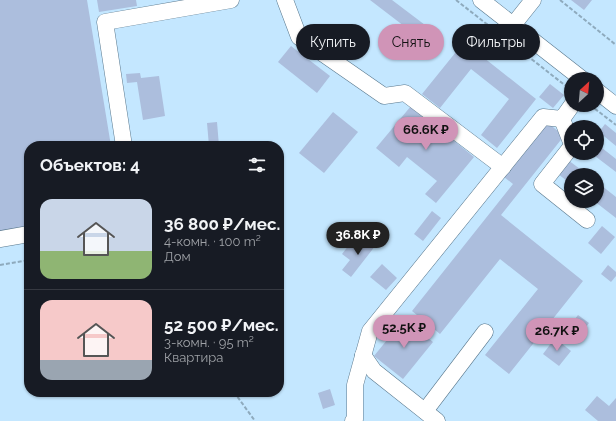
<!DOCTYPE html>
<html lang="ru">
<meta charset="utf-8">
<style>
:root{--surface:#171b24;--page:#242831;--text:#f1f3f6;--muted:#9ea1a6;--line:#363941;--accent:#d094b7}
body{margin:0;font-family:Raleway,sans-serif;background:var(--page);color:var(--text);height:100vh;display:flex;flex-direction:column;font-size:15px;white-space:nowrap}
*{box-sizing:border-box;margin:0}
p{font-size:13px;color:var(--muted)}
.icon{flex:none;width:22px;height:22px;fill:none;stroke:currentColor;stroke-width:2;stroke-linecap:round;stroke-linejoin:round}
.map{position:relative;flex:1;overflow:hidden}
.drawer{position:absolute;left:24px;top:141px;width:260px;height:256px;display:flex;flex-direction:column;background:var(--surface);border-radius:16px;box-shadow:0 1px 3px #0004}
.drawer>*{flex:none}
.guide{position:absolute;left:296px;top:24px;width:260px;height:36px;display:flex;gap:8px}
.needle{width:26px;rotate:26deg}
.fabs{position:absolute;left:564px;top:72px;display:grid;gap:8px}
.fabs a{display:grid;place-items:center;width:40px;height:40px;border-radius:50%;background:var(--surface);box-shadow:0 1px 3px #0004;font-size:20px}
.price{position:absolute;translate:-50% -34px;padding:0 9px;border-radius:14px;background:var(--accent);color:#111;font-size:13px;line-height:26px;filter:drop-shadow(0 1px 2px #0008)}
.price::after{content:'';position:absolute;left:50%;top:24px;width:12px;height:9px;margin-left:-6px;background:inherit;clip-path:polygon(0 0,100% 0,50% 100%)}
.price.active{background:#222;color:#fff}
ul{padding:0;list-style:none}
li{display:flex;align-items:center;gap:12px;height:100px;padding:0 16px}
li+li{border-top:1px solid var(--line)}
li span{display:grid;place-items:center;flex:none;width:112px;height:80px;border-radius:12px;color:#555}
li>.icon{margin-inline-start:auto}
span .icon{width:48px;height:48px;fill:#fffc;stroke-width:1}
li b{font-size:17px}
h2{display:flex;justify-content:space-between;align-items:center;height:48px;padding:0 16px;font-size:17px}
.tag{padding:0 14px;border-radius:18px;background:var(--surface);box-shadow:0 1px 3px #0004;font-size:14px;line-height:36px}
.tag.active{background:var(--accent);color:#111}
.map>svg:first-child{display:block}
.building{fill:#acbedd}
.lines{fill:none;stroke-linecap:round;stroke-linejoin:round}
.minor-casing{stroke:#58778c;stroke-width:17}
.path{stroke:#8eaabd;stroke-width:2;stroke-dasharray:4 2;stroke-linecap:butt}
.minor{stroke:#fff;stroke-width:16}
</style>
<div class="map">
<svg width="616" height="421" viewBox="0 0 616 421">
<rect width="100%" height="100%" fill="#c4e7ff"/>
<g class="building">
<path d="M0 0H87L111 146H29V228L0 233Z"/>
<path d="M97 0H136L137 6 99 12Z"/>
<path d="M370 0H392L429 28 421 39Z"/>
<path d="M571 0H592L584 10Z"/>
<path d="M464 42 536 99 497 148 481 135 509 99 471 69 440 108 422 94Z"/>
<path d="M291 46 330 76 317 93 278 62Z"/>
<path d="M140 73 141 78 159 76 165 116 143 120 137 82 127 83 126 74Z"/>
<path d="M550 84 564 95 553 108 539 97Z"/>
<path d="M411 106 474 157 436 203 425 194 437 181 407 157 399 167 376 148Z"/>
<path d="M333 112 358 132 324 173 299 153Z"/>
<path d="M217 122 219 146H209L207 123Z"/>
<path d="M548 123 564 136 501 215 583 281 509 374 485 355 538 289 500 259 440 334 412 311 513 184 504 177 517 154 521 157Z"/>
<path d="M605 124 616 133V146L599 132Z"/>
<path d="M597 144 616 159V172L591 153H597Z"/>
<path d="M568 160 588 175H571V184L558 174Z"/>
<path d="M597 182 616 197V218L594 201H597Z"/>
<path d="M432 211 441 218 423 241 414 234Z"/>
<path d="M602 226 615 237 601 254 588 243Z"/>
<path d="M371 235 379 241 351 277 342 270 350 260 342 254 349 245 358 252Z"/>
<path d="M382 264 397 278 386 290 370 277Z"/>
<path d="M608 265 616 272V276L611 282 601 274Z"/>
<path d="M578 315 589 323 575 340 565 332Z"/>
<path d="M404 319 433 342 403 379 374 356Z"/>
<path d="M555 338 571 351 559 366 543 354Z"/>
<path d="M330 389 335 405 323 409 318 393Z"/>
<path d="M597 396 609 406 616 398V421H598L585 410Z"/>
</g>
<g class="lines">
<g class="minor-casing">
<g id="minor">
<path d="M285 0 299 37 384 96 405 93 503 167"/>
<path d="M481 0 582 79"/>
<path d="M513 25 533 0"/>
<path d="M597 91 616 106"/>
<path d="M562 119 571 142"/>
<path d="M124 146 105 22 231 0"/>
<path d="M571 147 542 184 587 220"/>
<path d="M0 239 29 234"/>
<path d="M363 355 374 371 437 421"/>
<path d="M425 411 485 332"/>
<path d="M353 421 355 419V385L370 331 543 117 562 119 572 105"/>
</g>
</g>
<g class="path">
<path d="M456 0 571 90"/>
<path d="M560 0 616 45"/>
<path d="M590 105 616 125"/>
<path d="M0 265 29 260"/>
<path d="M234 392 255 421"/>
</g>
<use href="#minor" class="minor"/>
</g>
</svg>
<div class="fabs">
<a><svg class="needle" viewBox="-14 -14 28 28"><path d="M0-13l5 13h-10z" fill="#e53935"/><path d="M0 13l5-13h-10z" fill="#9ea1a6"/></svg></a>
<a><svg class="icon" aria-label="locate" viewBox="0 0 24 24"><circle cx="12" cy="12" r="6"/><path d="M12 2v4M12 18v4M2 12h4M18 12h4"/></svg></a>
<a><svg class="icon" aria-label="layers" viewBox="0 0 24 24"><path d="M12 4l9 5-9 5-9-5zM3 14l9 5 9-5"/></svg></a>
</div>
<b class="price" style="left:426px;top:151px">66.6K ₽</b>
<b class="price active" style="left:358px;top:256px">36.8K ₽</b>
<b class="price" style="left:404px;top:349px">52.5K ₽</b>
<b class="price" style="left:557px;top:352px">26.7K ₽</b>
<div class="guide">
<a class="tag">Купить</a>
<a class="tag active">Снять</a>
<a class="tag">Фильтры</a>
</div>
<section class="drawer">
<h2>Объектов: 4<svg class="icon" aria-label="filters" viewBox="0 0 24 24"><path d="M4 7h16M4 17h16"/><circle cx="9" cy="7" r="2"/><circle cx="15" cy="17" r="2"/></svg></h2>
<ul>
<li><span style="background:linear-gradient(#c9d6e8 65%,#8fb573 0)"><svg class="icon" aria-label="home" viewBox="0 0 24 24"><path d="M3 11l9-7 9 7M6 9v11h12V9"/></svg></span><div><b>36 800 ₽/мес.</b><p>4-комн. · 100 m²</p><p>Дом</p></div></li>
<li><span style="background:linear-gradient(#f6c9c9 75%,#9aa5b1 0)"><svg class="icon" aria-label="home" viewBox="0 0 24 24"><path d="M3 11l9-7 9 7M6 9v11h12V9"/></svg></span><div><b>52 500 ₽/мес.</b><p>3-комн. · 95 m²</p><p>Квартира</p></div></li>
</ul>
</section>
</div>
